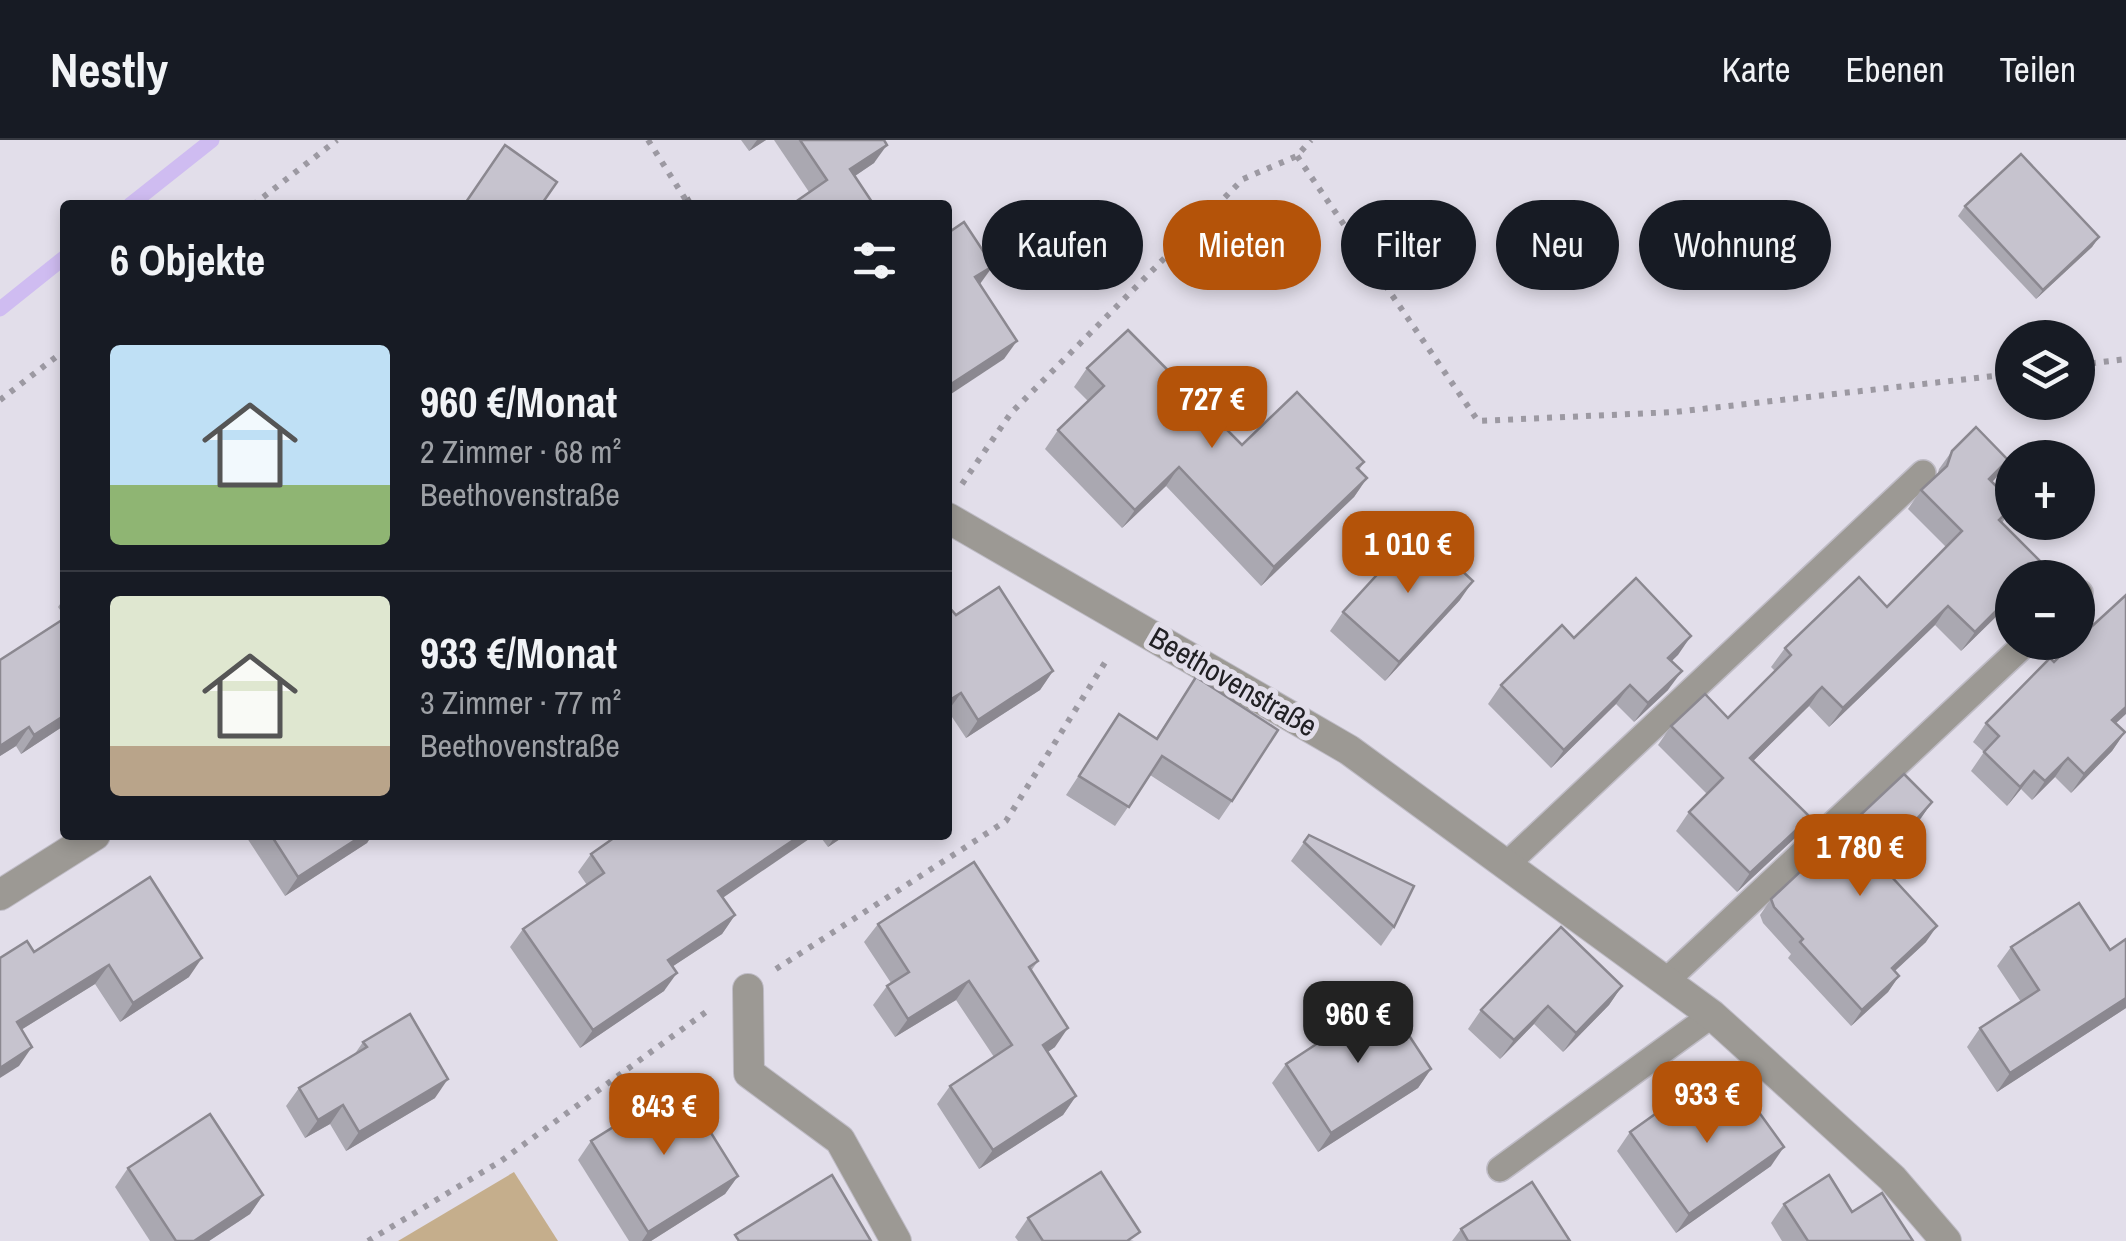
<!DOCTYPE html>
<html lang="de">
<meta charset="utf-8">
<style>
:root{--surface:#171b24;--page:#242831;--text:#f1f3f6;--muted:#9ea1a6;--line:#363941;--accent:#b45309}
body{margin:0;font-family:"Archivo Narrow",sans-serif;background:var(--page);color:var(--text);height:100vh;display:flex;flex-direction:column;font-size:38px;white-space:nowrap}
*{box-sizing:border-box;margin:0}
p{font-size:32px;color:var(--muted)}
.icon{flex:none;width:55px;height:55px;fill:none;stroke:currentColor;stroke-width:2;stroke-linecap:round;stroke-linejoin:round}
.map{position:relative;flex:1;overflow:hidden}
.panel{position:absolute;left:60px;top:60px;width:892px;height:640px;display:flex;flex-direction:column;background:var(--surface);border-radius:10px;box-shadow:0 5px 15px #0003}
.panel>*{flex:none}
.guide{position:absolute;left:982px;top:60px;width:950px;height:90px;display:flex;gap:20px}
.buttons{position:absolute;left:1995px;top:180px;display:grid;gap:20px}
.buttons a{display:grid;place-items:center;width:100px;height:100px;border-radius:50%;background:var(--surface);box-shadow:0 5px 15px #0003;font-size:50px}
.price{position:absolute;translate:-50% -85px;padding:0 22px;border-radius:20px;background:var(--accent);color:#fff;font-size:32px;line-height:65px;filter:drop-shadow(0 2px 5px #0008)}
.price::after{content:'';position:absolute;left:50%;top:60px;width:30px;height:22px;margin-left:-15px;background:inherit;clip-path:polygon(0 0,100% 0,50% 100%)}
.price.selected{background:#222;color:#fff}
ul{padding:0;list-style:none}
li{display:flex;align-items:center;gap:30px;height:250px;padding:0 50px}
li+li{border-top:2px solid var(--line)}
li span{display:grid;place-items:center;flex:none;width:280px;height:200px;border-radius:10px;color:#555}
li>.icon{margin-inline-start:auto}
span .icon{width:120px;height:120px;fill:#fffc;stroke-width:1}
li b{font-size:42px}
h2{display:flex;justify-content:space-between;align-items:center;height:120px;padding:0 50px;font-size:42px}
.pill{padding:0 35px;border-radius:45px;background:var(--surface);box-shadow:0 5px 15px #0003;font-size:35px;line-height:90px}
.pill.selected{background:var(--accent);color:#fff}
header{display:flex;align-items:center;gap:60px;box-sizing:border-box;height:140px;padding:0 50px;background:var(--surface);border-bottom:2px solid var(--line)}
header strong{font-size:48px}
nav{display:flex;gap:55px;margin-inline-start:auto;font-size:35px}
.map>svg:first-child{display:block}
.green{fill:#c5ae8c}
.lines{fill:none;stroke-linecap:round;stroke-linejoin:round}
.stream{stroke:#cfbcf1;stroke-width:15}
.lane-casing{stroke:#bfbcc6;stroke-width:28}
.street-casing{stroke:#bfbcc6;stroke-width:32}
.path{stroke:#9c99a2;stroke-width:6;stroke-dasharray:5 8;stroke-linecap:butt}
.lane{stroke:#9c9994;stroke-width:25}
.street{stroke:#9c9994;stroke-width:30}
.wall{fill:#aaa8b1}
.shaded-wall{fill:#8b8890}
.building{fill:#c6c3ce;stroke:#8b8890;stroke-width:2.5}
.labels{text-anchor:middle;stroke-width:10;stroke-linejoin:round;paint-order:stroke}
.street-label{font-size:30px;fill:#212024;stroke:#e2deea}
</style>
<header>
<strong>Nestly</strong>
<nav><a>Karte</a><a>Ebenen</a><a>Teilen</a></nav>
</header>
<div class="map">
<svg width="2126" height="1101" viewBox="0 0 2126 1101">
<rect width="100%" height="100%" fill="#e2deea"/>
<path class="green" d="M514 1032 558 1101H398Z"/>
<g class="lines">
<g class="stream">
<path d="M130 65 212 0"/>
<path d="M0 169 65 117"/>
</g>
<g class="lane-casing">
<g id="lane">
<path d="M2078 455 2080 453"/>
<path d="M1505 726 1923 333"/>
<path d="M1666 841 2027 502"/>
<path d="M1500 1029 1712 875"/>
</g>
</g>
<g class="street-casing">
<g id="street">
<path d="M948 378 1349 610 1712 875 1892 1038 1946 1101"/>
<path d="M0 755 95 695"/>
<path d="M748 849 749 933 840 1000 896 1101"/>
</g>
</g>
<g class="path">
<path d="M648 0 689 65"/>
<path d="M1297 16 1478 281 1675 272 2012 234"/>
<path d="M253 65 337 0"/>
<path d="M2078 225 2126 219"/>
<path d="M0 260 65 210"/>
<path d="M962 344 1011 273 1243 39 1297 16 1311 0"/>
<path d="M776 829 1006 681 1109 516"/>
<path d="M368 1101 501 1021 710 869"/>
</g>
<use href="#lane" class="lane"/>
<use href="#street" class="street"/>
</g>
<g class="wall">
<path d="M741 0H766L749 11Z"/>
<path d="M774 0H884L874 23 855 36 809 52Z"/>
<path d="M1965 66 2099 97 2092 107 2036 159 1958 76Z"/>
<path d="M1087 228 1242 305 1364 322 1359 330 1367 338 1354 357 1261 446 1166 346 1122 388 1045 309 1058 290 1088 261 1074 247Z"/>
<path d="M1952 311 2008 320 1992 342 2012 368 2002 383 2043 424 2034 438H2012V461L1961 511 1935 485 1829 587 1809 566 1753 621 1810 677 1797 696 1737 752 1676 691 1689 672 1707 654 1658 605 1671 586 1728 578 1775 531 1771 527 1785 508 1887 467 1946 407 1908 369 1921 350 1937 336 1939 329Z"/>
<path d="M65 457V477L58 467Z"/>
<path d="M1460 460 1385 541 1330 491 1343 472Z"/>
<path d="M956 475 1053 531 1040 550 966 598 948 571Z"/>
<path d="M1691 496 1672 521 1668 550 1634 582 1616 564 1551 628 1488 564 1501 545 1574 498Z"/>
<path d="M0 520 65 585 21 614 16 606 0 616Z"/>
<path d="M1196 537 1232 661 1219 680 1150 635 1115 686 1066 655 1119 574 1156 598Z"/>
<path d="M1986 583H2116L2125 592 2112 611 2071 653 2055 637 2032 660 2021 649 2007 666 1971 631 1984 612 1973 602Z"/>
<path d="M1932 662 1921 678 1880 723 1926 802 1894 831 1899 836 1888 852 1851 886 1788 818 1791 814 1763 783 1760 775 1771 759Z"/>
<path d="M245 695H372L367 703 285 756Z"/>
<path d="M819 695H846L828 707Z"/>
<path d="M1309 695 1394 787 1381 806 1291 721Z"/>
<path d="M591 714 723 758 735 775 722 794 673 826 664 851 580 908 510 807 523 789 587 745 578 732Z"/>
<path d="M878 784 1038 821 1031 831 1055 907 1048 912 1076 956 1063 975 979 1029 937 964 950 946 994 917 956 860 895 897 873 865 887 846 891 843 864 802Z"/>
<path d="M2126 799V868L1997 952 1967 907 1980 888 2021 862 1997 826 2011 807 2110 810Z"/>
<path d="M27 801 34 812 189 837 120 882 95 844 21 890 19 926Z"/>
<path d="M1622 846 1609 865 1563 912 1534 884 1500 919 1468 889 1481 870Z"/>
<path d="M363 902 435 958 346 1011 330 984 305 998 286 966 299 948 354 915Z"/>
<path d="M1286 924 1431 929 1418 948 1318 1012 1272 943Z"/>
<path d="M1694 978 1771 1026 1676 1093 1617 1011 1630 992Z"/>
<path d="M591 1001 738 1036 725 1054 651 1101H629L578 1020Z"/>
<path d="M128 1028 263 1055 250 1074 209 1101H150L115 1047Z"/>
<path d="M1784 1064 1852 1072 1913 1101H1782L1771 1083Z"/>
<path d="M1028 1078 1134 1101H1018L1015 1097Z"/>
<path d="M1461 1089 1570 1101H1452Z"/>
</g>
<g class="shaded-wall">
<path d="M757 0H766L749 11Z"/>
<path d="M887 5 874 23 837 48 850 29Z"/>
<path d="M2099 97 2092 107 2036 159 2043 150Z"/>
<path d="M993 126 980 144 975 137Z"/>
<path d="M1017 201 1004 219 948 256V246Z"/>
<path d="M2008 320 1995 339 1976 358 1989 339Z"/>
<path d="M1179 327 1166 346 1122 388 1135 370Z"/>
<path d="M1367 338 1354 357 1261 446 1274 427Z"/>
<path d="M1473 441 1460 460 1385 541 1399 522Z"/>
<path d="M2012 455V461L1961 511 1975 492Z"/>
<path d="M1948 466 1935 485 1829 587 1843 568Z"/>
<path d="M1691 496 1678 515 1655 537 1668 518Z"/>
<path d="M1053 531 1040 550 966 598 978 580Z"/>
<path d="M1682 531 1668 550 1634 582 1648 563Z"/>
<path d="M1630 545 1616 564 1551 628 1564 610Z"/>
<path d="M1822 547 1809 566 1737 637 1750 618Z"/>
<path d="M961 553 948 571V561Z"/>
<path d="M2126 567V574L2100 598 2112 580Z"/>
<path d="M65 575V585L21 614 34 595Z"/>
<path d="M29 587 16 606 0 616V606Z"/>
<path d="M2125 592 2112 611 2071 653 2084 634Z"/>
<path d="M2068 618 2055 637 2032 660 2045 641Z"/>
<path d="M2034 631 2021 649 2007 666 2020 647Z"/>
<path d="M1932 662 1921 678 1867 738 1878 722Z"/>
<path d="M1810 677 1797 696 1737 752 1750 733Z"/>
<path d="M363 695H372L367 703 285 756 298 737Z"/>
<path d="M801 695H815L705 770 718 751Z"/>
<path d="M836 695H846L828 707Z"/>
<path d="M735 775 722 794 655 838 668 820Z"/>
<path d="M1937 786 1926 802 1881 844 1892 828Z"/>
<path d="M202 818 189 837 120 882 133 863Z"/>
<path d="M109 825 95 844 3 901 17 882Z"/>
<path d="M677 833 664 851 580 908 593 890Z"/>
<path d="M1899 836 1888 852 1851 886 1862 870Z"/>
<path d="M969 841 956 860 895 897 908 879Z"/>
<path d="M1622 846 1609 865 1563 912 1576 893Z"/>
<path d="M2126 858V868L1997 952 2010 933Z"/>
<path d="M1548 866 1534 884 1500 919 1514 900Z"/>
<path d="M1068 888 1055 907 1030 924 1043 905Z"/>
<path d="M32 907 19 926 0 938V928Z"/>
<path d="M1431 929 1418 948 1318 1012 1331 993Z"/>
<path d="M448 939 435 958 346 1011 359 992Z"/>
<path d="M1076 956 1063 975 979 1029 993 1010Z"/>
<path d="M343 965 330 984 305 998 318 980Z"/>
<path d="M1784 1007 1771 1026 1676 1093 1689 1074Z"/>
<path d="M738 1036 725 1054 651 1101H642L648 1092Z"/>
<path d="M263 1055 250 1074 209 1101H194Z"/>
</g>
<g class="building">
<path d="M800 0H884L887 5 850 29 874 65H791L827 40Z"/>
<path d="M505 5 557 42 541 65H464Z"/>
<path d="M2021 14 2099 97 2043 150 1965 66Z"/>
<path d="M689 58 693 65H678Z"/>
<path d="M964 82 993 126 975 137 1017 201 948 246V153L950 151 948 147V93Z"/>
<path d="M1128 190 1242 305 1297 252 1364 322 1357 328 1367 338 1274 427 1179 327 1135 370 1058 290 1104 246 1087 228Z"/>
<path d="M1976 287 2008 320 1989 339 2012 362V367L1999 380 2043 424 2030 438H2012V455L1975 492 1948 466 1843 568 1822 547 1750 618 1810 677 1750 733 1689 672 1723 638 1671 586 1705 554 1728 578 1791 515 1785 508 1859 437 1887 467 1962 391 1921 350 1947 326 1952 311Z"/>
<path d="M1418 390 1473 441 1399 522 1343 472Z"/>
<path d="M1636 438 1691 496 1668 518 1682 531 1648 563 1630 545 1564 610 1501 545 1562 485 1574 498Z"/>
<path d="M999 447 1053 531 978 580 961 553 948 561V466L956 475Z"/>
<path d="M2126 455V567L2112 580 2125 592 2084 634 2068 618 2045 641 2034 631 2020 647 1984 612 1999 596 1986 583 2050 518 2054 522 2074 502H2078V499Z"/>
<path d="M65 478V575L34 595 29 587 0 606V520Z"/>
<path d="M1196 537 1278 590 1232 661 1162 616 1129 667 1079 636 1119 574 1157 599Z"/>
<path d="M1904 634 1932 662 1878 722 1937 786 1892 828 1899 836 1862 870 1800 802 1803 799 1774 767 1771 759Z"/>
<path d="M271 695H363L298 737Z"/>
<path d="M618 695H801L718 751 735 775 668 820 677 833 593 890 523 789 604 733 591 714Z"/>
<path d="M1309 695 1414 746 1394 787 1304 702Z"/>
<path d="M974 722 1038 821 1029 827 1068 888 1043 905 1076 956 993 1010 950 946 1012 905 969 841 908 879 887 846 909 832 878 784Z"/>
<path d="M150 737 202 818 133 863 109 825 17 882 32 907 0 928V818L27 801 34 812Z"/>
<path d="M2079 763 2110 810 2126 799V858L2010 933 1980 888 2039 850 2011 807Z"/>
<path d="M1561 787 1622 846 1576 893 1548 866 1514 900 1481 870Z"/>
<path d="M1385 859 1431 929 1331 993 1286 924Z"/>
<path d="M410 874 448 939 359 992 343 965 318 980 299 948 367 907 363 902Z"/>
<path d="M681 945 738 1036 648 1092 591 1001Z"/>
<path d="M1740 946 1784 1007 1689 1074 1630 992 1679 957 1694 978Z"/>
<path d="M210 974 263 1055 194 1101H176L128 1028Z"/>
<path d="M1101 1032 1140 1092 1127 1101H1043L1028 1078Z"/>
<path d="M832 1035 871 1101H739L735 1095Z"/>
<path d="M1829 1035 1852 1072 1882 1053 1913 1101H1808L1784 1064Z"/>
<path d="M1532 1042 1570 1101H1468L1461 1089Z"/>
</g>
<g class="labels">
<g class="street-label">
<text transform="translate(1233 542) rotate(30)" y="10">Beethovenstraße</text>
</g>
</g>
</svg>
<div class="buttons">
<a><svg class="icon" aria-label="layers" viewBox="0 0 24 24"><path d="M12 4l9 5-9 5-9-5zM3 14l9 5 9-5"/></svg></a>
<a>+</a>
<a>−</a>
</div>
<b class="price" style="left:1212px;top:311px">727 €</b>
<b class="price" style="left:1408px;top:456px">1 010 €</b>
<b class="price" style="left:1860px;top:759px">1 780 €</b>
<b class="price selected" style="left:1358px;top:926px">960 €</b>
<b class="price" style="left:1707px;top:1006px">933 €</b>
<b class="price" style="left:664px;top:1018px">843 €</b>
<div class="guide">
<a class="pill">Kaufen</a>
<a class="pill selected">Mieten</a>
<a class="pill">Filter</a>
<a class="pill">Neu</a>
<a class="pill">Wohnung</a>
</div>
<section class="panel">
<h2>6 Objekte<svg class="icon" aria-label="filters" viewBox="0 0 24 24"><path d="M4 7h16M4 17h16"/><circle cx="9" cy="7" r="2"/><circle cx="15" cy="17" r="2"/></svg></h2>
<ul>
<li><span style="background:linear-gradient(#bfe0f5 70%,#8fb573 0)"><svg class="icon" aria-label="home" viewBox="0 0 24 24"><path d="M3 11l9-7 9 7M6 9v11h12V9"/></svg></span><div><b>960 €/Monat</b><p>2 Zimmer · 68 m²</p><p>Beethovenstraße</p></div></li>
<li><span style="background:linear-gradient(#dfe7d0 75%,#b9a48a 0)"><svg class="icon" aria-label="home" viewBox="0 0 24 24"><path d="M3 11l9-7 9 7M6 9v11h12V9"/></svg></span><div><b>933 €/Monat</b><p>3 Zimmer · 77 m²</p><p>Beethovenstraße</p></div></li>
</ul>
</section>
</div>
